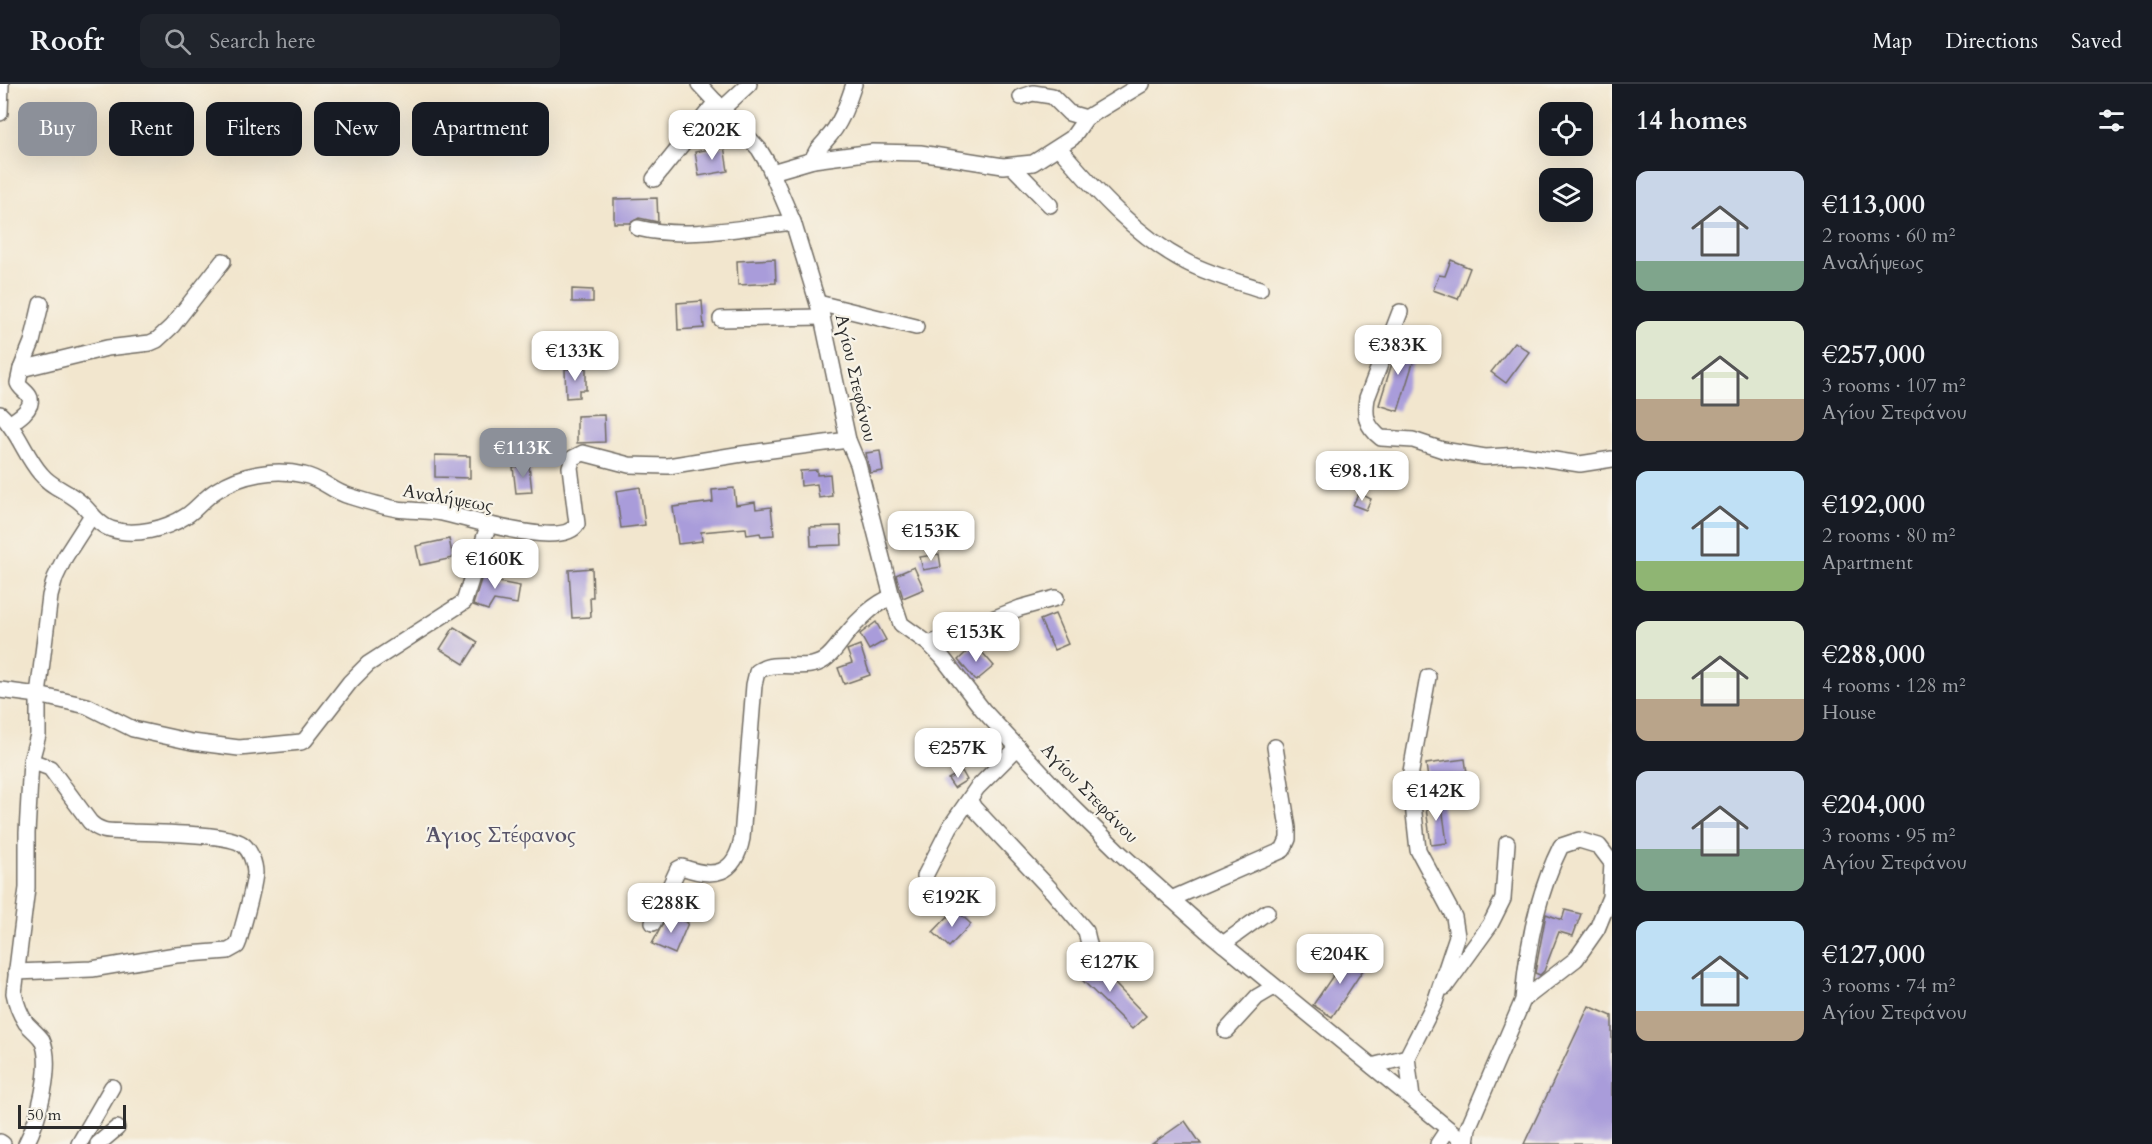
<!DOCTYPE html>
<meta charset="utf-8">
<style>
:root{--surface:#171b24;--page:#20242c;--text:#f1f3f6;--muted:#9ea1a6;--line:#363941;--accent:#8c9099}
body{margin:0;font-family:Cardo,serif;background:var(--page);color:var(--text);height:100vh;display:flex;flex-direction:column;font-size:22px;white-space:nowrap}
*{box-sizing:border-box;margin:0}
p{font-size:20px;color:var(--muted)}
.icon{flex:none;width:33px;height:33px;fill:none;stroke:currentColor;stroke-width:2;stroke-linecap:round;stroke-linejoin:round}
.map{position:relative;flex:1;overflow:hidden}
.details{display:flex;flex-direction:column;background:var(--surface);width:540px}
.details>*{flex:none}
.banner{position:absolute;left:18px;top:18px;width:570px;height:54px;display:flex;gap:12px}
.controls{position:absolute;left:1539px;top:18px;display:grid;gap:12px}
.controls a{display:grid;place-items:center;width:54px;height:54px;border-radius:12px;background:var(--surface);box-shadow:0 6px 24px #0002;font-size:30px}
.scale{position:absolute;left:18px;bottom:15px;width:108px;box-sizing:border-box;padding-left:6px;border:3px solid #2b2b2b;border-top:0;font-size:16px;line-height:21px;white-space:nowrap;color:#2b2b2b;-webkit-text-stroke:4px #f7f3e8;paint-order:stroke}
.price{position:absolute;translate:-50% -51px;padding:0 14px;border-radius:12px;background:#fff;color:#222;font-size:20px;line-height:39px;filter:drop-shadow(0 2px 3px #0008)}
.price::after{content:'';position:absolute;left:50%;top:36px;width:18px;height:14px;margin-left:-9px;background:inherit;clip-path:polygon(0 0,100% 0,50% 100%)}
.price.on{background:var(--accent);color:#fff}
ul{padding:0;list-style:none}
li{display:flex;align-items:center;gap:18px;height:150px;padding:0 24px}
li span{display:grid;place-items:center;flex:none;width:168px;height:120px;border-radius:12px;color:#555}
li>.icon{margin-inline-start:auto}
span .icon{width:72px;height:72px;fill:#fffc;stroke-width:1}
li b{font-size:26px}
h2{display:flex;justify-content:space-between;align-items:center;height:72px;padding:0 24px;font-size:26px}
.pill{padding:0 21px;border-radius:12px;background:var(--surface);box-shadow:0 6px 24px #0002;font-size:21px;line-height:54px}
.pill.on{background:var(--accent);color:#fff}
header{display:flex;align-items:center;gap:36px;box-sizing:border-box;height:84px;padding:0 30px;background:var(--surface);border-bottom:2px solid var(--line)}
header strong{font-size:28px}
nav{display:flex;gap:33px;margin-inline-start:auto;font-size:21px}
.search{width:420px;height:54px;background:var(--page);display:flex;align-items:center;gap:15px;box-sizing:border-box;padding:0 21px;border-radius:12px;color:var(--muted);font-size:22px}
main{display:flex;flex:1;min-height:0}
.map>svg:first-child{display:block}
.building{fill:#a99cda}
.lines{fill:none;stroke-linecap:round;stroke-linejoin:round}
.minor-casing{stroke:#716c64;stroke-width:18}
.minor{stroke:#fff;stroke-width:15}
.labels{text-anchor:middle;stroke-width:4.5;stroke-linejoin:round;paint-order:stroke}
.street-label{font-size:18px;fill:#2b2b2b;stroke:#f7f3e8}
.quarter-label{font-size:21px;font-weight:bold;fill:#575368;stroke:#f7f3e8}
</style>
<header>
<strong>Roofr</strong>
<div class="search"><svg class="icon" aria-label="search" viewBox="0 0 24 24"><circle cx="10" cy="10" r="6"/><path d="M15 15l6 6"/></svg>Search here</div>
<nav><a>Map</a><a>Directions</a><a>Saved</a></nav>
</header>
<main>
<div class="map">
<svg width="1612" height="1060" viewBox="0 0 1612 1060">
<rect width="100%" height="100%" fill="#f7f3e8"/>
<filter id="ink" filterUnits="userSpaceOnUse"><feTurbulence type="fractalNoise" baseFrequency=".0167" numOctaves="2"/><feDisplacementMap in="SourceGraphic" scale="12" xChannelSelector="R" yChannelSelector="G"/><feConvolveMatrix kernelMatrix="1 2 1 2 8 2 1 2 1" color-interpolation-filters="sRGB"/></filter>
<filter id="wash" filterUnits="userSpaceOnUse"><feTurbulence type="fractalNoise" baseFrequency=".008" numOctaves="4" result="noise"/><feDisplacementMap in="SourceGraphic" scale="24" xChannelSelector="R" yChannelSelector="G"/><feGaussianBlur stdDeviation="1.35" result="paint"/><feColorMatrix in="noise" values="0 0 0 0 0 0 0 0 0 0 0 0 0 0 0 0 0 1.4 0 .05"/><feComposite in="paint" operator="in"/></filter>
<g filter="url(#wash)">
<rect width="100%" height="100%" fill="#f2e6ce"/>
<g id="blocks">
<g class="building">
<path d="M724 62 728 87 699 92 695 68Z"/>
<path d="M657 114 658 138 639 134 630 139H614V115Z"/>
<path d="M775 175 776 199 738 201 737 177Z"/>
<path d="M1451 176 1470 184 1458 215 1433 206 1439 191 1445 192Z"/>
<path d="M572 205 593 206V218H572Z"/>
<path d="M702 217 704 244 678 246 677 219Z"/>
<path d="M1399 257 1418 263 1398 327 1379 321Z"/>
<path d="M1515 258 1529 268 1506 299 1491 288Z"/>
<path d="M593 266 594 281 576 282 575 267Z"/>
<path d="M586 284V306H579V313L566 314 565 285Z"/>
<path d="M604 331 605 358 577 359V332Z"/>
<path d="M880 367 883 387 870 389 866 369Z"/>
<path d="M435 371 470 372V394L435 393Z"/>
<path d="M529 381 532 408 516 409 513 383Z"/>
<path d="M817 386V391L830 390 832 412 819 414 817 400 801 402 800 387Z"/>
<path d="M640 403 645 441 621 444 616 407Z"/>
<path d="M734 404 736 421 755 418 756 425 771 423 774 451 761 452 760 449 747 451 746 444 701 448 702 457 678 460 673 423 713 418 712 406Z"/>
<path d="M1359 409 1371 415 1366 426 1353 421Z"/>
<path d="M841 442 842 461 811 462 810 443Z"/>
<path d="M449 455 453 474 420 481 416 462Z"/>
<path d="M939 470 941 483 923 486 920 473Z"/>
<path d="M486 480 497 484 493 497 520 502 517 520 494 516 488 526 473 521Z"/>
<path d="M914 483 924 505 903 514 896 491Z"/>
<path d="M592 484 593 513H590L591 533 572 534 569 486Z"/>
<path d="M1055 530 1068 560 1054 566 1040 536Z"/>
<path d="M876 538 886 556 869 566 860 550Z"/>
<path d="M454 543 478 558 464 580 440 565Z"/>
<path d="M975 560 994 582 976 597 958 576Z"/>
<path d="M860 561 870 591 844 600 838 584 852 579 847 566Z"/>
<path d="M1465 675 1468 697 1429 702 1426 680Z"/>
<path d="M962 687 967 696 954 704 948 695Z"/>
<path d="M1441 715 1447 759 1431 761 1425 717Z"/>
<path d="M955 825 971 840 949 863 933 848Z"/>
<path d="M1565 826 1581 830 1573 852 1559 848 1544 887 1540 891 1535 889 1546 830 1562 836Z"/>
<path d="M668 830 688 839 675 870 652 860Z"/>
<path d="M1349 868 1367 880 1332 933 1313 921Z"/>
<path d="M1089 873 1146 932 1132 945 1074 888Z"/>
<path d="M1589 922 1612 932V1060H1524Z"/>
<path d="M1185 1037 1201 1060H1152Z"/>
</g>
</g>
</g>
<g filter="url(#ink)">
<use href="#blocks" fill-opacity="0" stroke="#716c64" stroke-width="1.5"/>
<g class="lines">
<g class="minor-casing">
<g id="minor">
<path d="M699 0 759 65 768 80 793 138 822 233 848 356 858 380 892 513 901 540 929 560 942 573 983 626 1071 721 1120 769 1206 846 1467 1060"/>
<path d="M1021 13 1033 9 1052 12 1069 29 1086 34"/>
<path d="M722 25 749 0"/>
<path d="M0 29 1 0"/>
<path d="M1059 64C1096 107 1135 151 1186 178 1209 190 1235 197 1260 205"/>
<path d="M813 76C814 68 821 62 826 56 841 40 847 21 854 0"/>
<path d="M1012 82 1050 121"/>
<path d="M772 88 813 76 873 68 920 69 1003 82 1033 79 1072 54 1086 34 1142 0"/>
<path d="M654 95 716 18"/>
<path d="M638 144C686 156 743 143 793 138"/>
<path d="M818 219 916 243"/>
<path d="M1400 228 1367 314C1364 332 1366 342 1381 354L1413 356 1443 366 1485 373 1522 371 1580 380 1612 375"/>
<path d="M721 235 822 233"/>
<path d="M21 285 32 258 41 220"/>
<path d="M0 330C18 346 25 372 41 390 52 404 68 407 81 419 91 428 98 441 111 445 134 453 166 445 186 432 197 425 205 413 217 406 242 390 275 384 304 391 321 394 333 408 349 412 365 417 381 422 397 425 412 427 428 426 442 429 467 434 563 466 577 440L570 383 573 374 583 369 629 381 668 382 742 370 848 356"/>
<path d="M9 340C17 335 33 325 30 314 28 308 20 305 18 299L21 285 107 264 150 259 157 256 172 242 223 177"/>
<path d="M929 560 1020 524 1056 514"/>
<path d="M0 606 38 611 87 622 133 645 192 658 239 664 301 658 305 656 350 598 368 580 464 518 488 442"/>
<path d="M970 717 974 724 1052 807 1086 847 1089 860"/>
<path d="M1171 815 1283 766 1288 755V744L1275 663"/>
<path d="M944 821 927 802 925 792 950 743 977 704 1018 663"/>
<path d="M653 839 678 785 682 783C714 795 735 791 742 754L754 601 757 588C775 574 806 589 824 576 833 570 839 560 846 551 857 537 875 519 892 513"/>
<path d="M1223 860 1267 828"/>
<path d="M16 888 92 885 176 871 228 867 237 862 239 857C244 836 253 810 255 789 255 780 250 765 242 760 226 749 155 749 132 748 115 746 103 751 90 738L50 684 31 677"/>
<path d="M1445 903 1490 841 1503 815 1507 759"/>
<path d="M1226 947 1257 913 1274 903"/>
<path d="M1407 973 1412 1014"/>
<path d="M1372 982 1407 973 1435 918 1457 852 1454 833 1418 766 1410 693 1428 593"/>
<path d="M0 1058 3 1060"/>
<path d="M1466 1059 1468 1044 1523 916 1576 875 1597 845 1610 813 1612 779 1599 762 1579 756 1561 762C1537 810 1527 862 1523 916"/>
<path d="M26 1060C38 1037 54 981 42 956 38 950 31 945 26 939 20 930 16 919 14 909L27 804V749L31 677 38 651V611L50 512 55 494 65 473 92 431"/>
<path d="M79 1060 112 1003"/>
<path d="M98 1060 117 1044"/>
<path d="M1438 1060 1448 1045"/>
</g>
</g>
<use href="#minor" class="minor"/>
</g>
</g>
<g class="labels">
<g class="street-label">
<text transform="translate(856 294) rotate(77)" y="6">Αγίου Στεφάνου</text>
<text transform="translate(448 414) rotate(10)" y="6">Αναλήψεως</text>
<text transform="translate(1090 709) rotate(46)" y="6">Αγίου Στεφάνου</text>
</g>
<g class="quarter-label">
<text x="501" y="758">Άγιος Στέφανος</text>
</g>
</g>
</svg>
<div class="controls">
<a><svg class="icon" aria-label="locate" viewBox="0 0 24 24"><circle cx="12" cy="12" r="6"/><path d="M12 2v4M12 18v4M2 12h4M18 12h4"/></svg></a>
<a><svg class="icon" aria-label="layers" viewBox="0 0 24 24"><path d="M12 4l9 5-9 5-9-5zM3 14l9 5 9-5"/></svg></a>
</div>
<div class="scale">50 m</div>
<b class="price" style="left:712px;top:77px">€202K</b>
<b class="price" style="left:1398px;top:292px">€383K</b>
<b class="price" style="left:575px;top:298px">€133K</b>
<b class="price on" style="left:523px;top:395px">€113K</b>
<b class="price" style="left:1362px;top:418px">€98.1K</b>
<b class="price" style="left:931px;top:478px">€153K</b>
<b class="price" style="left:495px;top:506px">€160K</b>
<b class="price" style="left:976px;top:579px">€153K</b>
<b class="price" style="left:958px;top:695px">€257K</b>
<b class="price" style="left:1436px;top:738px">€142K</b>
<b class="price" style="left:952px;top:844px">€192K</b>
<b class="price" style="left:671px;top:850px">€288K</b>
<b class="price" style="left:1340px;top:901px">€204K</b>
<b class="price" style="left:1110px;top:909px">€127K</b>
<div class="banner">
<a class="pill on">Buy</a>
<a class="pill">Rent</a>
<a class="pill">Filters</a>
<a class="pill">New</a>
<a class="pill">Apartment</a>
</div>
</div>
<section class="details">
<h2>14 homes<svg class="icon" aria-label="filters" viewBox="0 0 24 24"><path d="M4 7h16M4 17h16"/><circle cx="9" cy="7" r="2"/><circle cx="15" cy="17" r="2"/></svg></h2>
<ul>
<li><span style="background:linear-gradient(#c9d6e8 75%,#7fa58c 0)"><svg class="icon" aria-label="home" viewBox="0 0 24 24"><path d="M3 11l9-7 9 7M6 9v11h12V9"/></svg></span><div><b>€113,000</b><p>2 rooms · 60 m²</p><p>Αναλήψεως</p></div></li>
<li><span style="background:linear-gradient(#dfe7d0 65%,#b9a48a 0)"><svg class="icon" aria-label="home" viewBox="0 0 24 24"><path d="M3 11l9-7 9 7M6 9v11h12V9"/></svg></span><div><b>€257,000</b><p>3 rooms · 107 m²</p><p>Αγίου Στεφάνου</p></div></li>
<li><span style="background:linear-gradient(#bfe0f5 75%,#8fb573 0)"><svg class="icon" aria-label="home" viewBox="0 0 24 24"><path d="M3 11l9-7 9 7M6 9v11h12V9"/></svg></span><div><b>€192,000</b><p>2 rooms · 80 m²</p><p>Apartment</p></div></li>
<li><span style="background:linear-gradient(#dfe7d0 65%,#b9a48a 0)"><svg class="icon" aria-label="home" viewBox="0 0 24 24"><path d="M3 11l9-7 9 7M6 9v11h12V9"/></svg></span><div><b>€288,000</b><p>4 rooms · 128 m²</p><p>House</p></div></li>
<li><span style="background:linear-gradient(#c9d6e8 65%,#7fa58c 0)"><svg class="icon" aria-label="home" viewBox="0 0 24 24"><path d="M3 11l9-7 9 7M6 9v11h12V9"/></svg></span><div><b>€204,000</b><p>3 rooms · 95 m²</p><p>Αγίου Στεφάνου</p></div></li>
<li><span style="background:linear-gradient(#bfe0f5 75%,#b9a48a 0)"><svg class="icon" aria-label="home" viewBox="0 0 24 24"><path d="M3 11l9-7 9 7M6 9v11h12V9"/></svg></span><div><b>€127,000</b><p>3 rooms · 74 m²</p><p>Αγίου Στεφάνου</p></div></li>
</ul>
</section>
</main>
